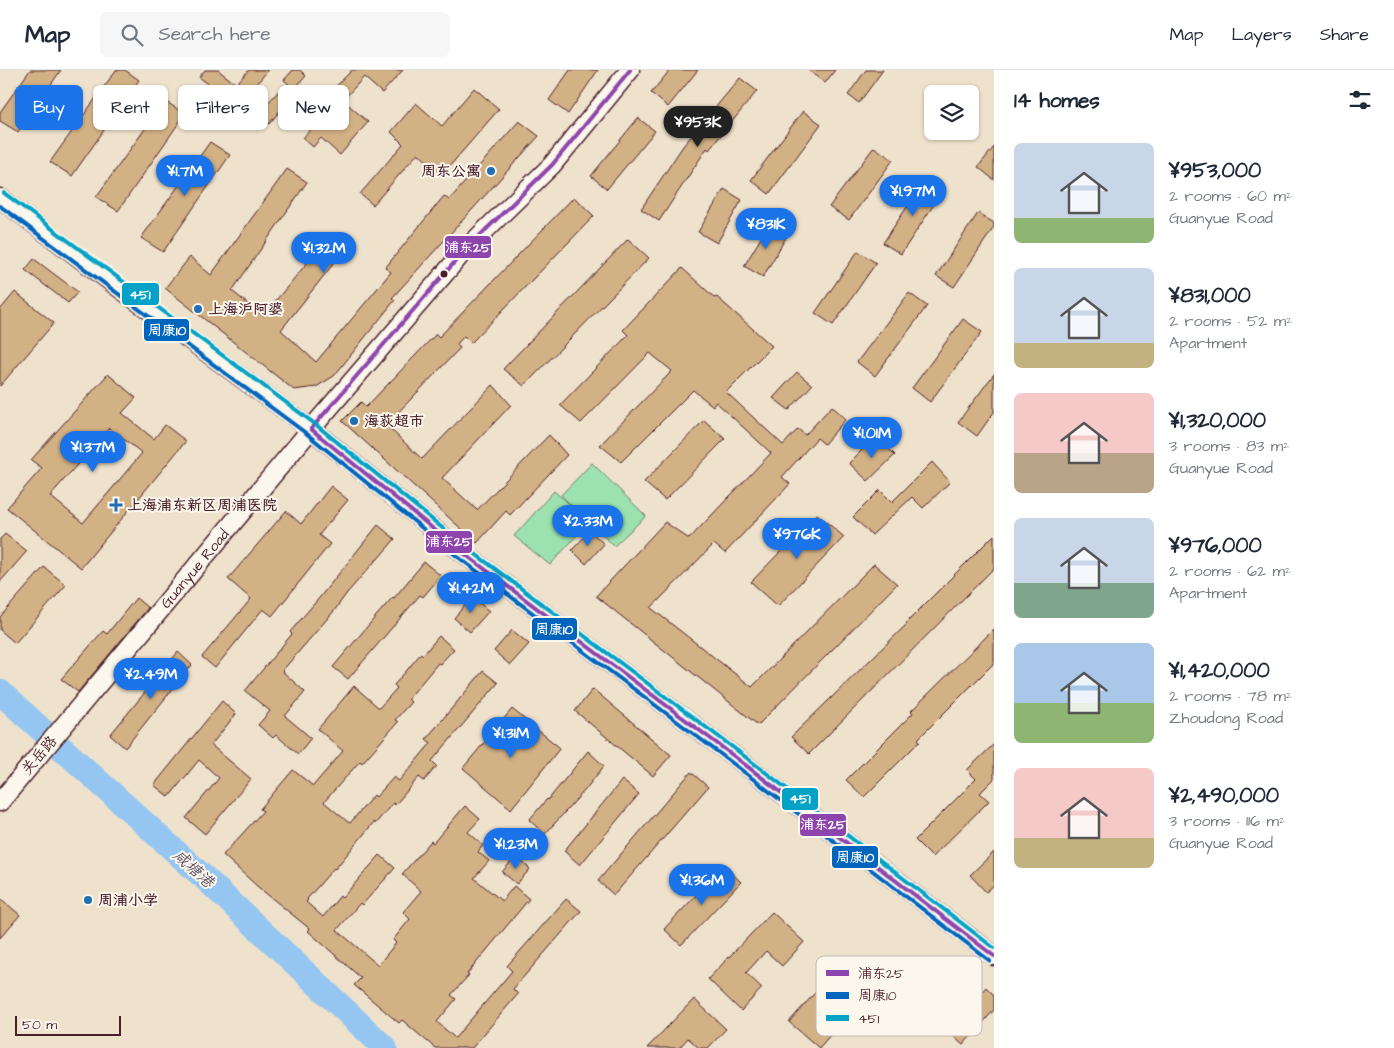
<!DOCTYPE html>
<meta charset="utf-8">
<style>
:root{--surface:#fff;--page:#f6f6f7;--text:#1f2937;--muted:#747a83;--line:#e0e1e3;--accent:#1a73e8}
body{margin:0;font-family:"Architects Daughter","LXGW WenKai TC",sans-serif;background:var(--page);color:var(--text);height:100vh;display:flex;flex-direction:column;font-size:19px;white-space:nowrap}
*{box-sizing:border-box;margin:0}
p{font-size:16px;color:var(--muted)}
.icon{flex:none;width:28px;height:28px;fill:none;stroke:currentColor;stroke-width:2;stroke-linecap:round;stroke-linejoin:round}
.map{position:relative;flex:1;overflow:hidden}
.drawer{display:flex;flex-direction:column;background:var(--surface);width:400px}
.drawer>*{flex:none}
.top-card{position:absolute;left:15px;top:15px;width:475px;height:45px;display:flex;gap:10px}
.tools{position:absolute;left:924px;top:15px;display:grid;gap:10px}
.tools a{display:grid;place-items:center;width:55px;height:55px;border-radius:8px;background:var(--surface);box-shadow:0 1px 4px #0004;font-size:25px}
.scale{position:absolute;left:15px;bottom:12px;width:106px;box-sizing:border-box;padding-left:5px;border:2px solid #4a1f2b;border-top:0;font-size:14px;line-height:18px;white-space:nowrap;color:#4a1f2b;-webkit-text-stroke:4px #fbf7ec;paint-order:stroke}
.price{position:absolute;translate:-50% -42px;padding:0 11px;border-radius:18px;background:var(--accent);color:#fff;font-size:16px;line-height:32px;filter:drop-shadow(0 1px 2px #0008)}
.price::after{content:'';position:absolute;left:50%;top:30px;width:15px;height:11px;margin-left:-8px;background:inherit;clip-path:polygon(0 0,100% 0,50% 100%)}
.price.on{background:#222;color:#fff}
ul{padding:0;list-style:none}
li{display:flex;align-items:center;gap:15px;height:125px;padding:0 20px}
li span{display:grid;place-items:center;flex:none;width:140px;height:100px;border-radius:8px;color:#555}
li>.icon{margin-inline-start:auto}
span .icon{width:60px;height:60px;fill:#fffc;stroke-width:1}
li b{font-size:21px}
h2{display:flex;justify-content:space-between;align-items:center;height:60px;padding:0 20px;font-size:21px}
.tag{padding:0 18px;border-radius:8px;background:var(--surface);box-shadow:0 1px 4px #0004;font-size:18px;line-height:45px}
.tag.on{background:var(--accent);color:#fff}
header{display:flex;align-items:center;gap:30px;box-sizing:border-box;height:70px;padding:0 25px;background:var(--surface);border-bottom:1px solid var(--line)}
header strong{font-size:24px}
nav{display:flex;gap:28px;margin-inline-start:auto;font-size:18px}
.search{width:350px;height:45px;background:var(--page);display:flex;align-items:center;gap:12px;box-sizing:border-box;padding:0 18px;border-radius:8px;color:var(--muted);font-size:19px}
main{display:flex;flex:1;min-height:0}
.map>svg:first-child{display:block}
.green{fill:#9be2af;stroke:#72806d}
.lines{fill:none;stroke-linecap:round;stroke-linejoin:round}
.river{stroke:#94c6f1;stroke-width:25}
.building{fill:#d2b185;stroke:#4a1f2b;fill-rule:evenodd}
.minor-casing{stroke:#4a1f2b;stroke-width:21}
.minor{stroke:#fbf7ec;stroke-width:18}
.bus-1-casing{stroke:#fbf7ec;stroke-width:8}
.bus-2-casing{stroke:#fbf7ec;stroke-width:8}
.bus-3-casing{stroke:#fbf7ec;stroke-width:8}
.bus-1{stroke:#8e44ad;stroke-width:4}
.bus-2{stroke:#0065bd;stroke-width:4}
.bus-3{stroke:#04a2c6;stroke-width:4}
.poi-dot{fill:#1f6fb2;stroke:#fbf7ec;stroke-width:2}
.bus-dot{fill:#4a1f2b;stroke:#fbf7ec;stroke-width:2}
.labels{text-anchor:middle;stroke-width:4;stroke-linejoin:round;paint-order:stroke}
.poi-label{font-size:15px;font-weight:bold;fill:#4a1f2b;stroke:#fbf7ec;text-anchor:start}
.street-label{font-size:15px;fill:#4a1f2b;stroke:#fbf7ec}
.water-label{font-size:16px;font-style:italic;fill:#605166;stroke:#fbf7ec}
.key{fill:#fbf7ec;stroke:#c6b6b2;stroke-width:1}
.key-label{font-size:14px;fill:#4a1f2b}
.line-badge{stroke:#fbf7ec;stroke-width:2}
.badge-label{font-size:14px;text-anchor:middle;font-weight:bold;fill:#fff}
</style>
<header>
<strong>Map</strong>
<div class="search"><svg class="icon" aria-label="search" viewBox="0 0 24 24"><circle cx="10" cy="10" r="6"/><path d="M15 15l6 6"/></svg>Search here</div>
<nav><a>Map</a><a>Layers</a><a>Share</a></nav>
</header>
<main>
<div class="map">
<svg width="994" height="978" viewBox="0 0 994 978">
<rect width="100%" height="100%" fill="#efe2cd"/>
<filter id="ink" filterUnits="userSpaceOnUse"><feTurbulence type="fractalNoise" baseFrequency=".02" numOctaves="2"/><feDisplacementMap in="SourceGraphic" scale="10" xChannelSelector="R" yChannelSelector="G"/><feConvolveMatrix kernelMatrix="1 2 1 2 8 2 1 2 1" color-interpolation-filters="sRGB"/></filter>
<g filter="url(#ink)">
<path class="green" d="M592 393 646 446 614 476 589 452 550 495 514 466 554 421 574 438 561 425Z"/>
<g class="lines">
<path class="river" d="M0 622 209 812 385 978"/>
</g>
<g class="building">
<path d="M30 0H61L18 62 0 51V42Z"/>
<path d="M116 0H125L139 10 72 106 50 92Z"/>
<path d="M205 0H218L236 14 249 0H268L238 37 199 7Z"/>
<path d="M293 0H300L306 6 294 19 284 10Z"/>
<path d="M352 0H403L382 23 364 7 343 30 368 52 340 85 321 68 313 77 303 68 325 43 317 36Z"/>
<path d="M570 0H598L568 44 549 30Z"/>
<path d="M670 0H698L668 37 651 23Z"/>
<path d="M808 0H835L825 13Z"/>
<path d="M866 0H883L859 33 848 25Z"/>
<path d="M740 8 757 21 709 80 707 78 659 151 641 139 683 76Z"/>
<path d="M284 15 294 24 269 54 258 44Z"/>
<path d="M474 18 499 39 442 105 418 83 373 135 360 124 403 74 391 62 416 33 442 56Z"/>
<path d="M165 31 185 44 118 141 96 127Z"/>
<path d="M803 41 821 54 769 124 751 110Z"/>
<path d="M638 48 655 61 607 119 591 106Z"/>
<path d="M519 51 539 66 392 228 395 230 334 306 316 317 294 320 165 218 190 187 211 205 287 99 307 112 232 221 263 246 326 170 341 184 281 260 316 292 391 202 385 198 444 126 449 130Z"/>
<path d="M210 72 230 85 163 182 141 168Z"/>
<path d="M874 77 893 90 849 150 829 137Z"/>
<path d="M994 77V110L978 97Z"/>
<path d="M925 110 943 121 901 184 883 173Z"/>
<path d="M724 119 742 130 717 173 698 162Z"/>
<path d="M574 127 594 146 471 273 464 266 457 274 460 278 386 355 422 389 493 315 511 335 442 408 477 440 549 365 567 385 510 445 506 441 477 473 342 351 361 332 366 337 436 264 439 267Z"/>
<path d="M978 143 994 153V157L954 217 936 206Z"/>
<path d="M770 153 788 164 763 207 744 196Z"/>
<path d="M628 169 649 188 524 316 503 299Z"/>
<path d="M858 181 876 193 833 255 815 243Z"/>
<path d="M34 189 78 222 68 233 25 200Z"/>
<path d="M682 198 715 228 717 227 772 276 726 322 783 375 798 359 805 365 832 336 846 349 824 374 817 368 782 407 790 414 725 483 714 474 651 538 752 617 874 494 897 514 758 655 596 526 665 452 689 469 771 383 716 332 713 336 693 320 621 392 600 375 672 301 650 283 581 353 560 335 628 265 623 260Z"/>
<path d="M15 222 54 253 0 316V240Z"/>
<path d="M909 223 927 236 875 306 857 292Z"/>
<path d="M963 249 982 262 930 332 912 318Z"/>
<path d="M797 302 812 315 789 340 773 328Z"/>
<path d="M108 304 136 328 122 343 154 369 165 355 186 371 81 498 7 438 42 398 31 390ZM109 358 142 383 83 453 50 426Z"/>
<path d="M994 304V342L977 366 958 352Z"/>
<path d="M704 350 725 369 665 430 644 412Z"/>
<path d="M876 366 895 385 868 411 849 393Z"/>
<path d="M932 392 950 412 923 438 912 427 872 465 853 447 880 420 892 432Z"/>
<path d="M331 416 348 430 319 465 330 474 272 546 263 539 215 598 202 587 251 529 228 509 286 441 301 454Z"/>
<path d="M817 444 844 467 778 536 751 512Z"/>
<path d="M378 455 395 469 377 490H376L347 523 334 541 282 601 305 622 285 646 311 668 298 684 276 665 273 668 258 655 270 641 245 621 292 564 290 562 320 527Z"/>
<path d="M590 461 604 474 586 494 572 480Z"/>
<path d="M5 464 27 481 0 512V469Z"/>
<path d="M994 465V498L809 684 791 667 907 554 906 553Z"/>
<path d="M424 492 441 506 423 527 420 525 348 609 333 597 377 545 393 527 394 528Z"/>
<path d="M44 497 66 515 15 573 0 560V547Z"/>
<path d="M472 527 489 541 470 562 454 548Z"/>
<path d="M136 528 148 538 78 622 61 609 103 561 107 564Z"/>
<path d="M994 559V593L918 669 920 671 864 727 846 710 913 643 911 641Z"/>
<path d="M512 560 529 574 510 595 494 581Z"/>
<path d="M439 566 454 579 440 594 438 593 408 629 411 632 395 650 398 652 362 693 360 691 324 732 348 752 350 753 374 725 376 727 394 707 399 711 431 673 426 669 483 601 498 613 432 691 437 696 424 711 419 707 395 735 393 733 375 754 374 752 335 799 334 798 307 829 308 830 306 832 323 847 340 826 342 828 380 785 395 798 362 835 360 833 337 860 378 895 396 873 393 870 410 849 403 842 421 821 402 804 431 771 433 773 465 736 480 749 468 762 483 775 478 782 489 791 474 808 502 831 514 816 529 829 467 904 469 905 451 925 456 929 437 952 455 968 512 901 507 896 566 829 581 841 513 919 518 924 472 978H435L402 950 399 953 354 915 361 908 308 861 310 859 258 817 223 785 263 741 260 739 293 700 313 716 343 681 318 659 354 616 379 638 397 618 394 615 408 599 421 583 423 585Z"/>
<path d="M178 582 192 595 125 678 110 665Z"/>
<path d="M593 619 671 685 653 706 575 641Z"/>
<path d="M222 631 236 644 211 675 251 709 205 764 186 748 219 708 199 690 169 727 154 715Z"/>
<path d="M512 639 560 678 511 739 463 698Z"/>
<path d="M994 674V709L980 723 989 731 932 787 915 770 976 709 967 700Z"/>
<path d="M588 681 604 696 585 720 545 764 529 750 547 729 548 730Z"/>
<path d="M691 702 708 717 614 825 598 811Z"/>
<path d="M622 710 639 724 580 795 564 781Z"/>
<path d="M994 782V815L986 822 970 805Z"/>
<path d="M516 786 530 799 517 814 502 802Z"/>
<path d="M724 796 741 812 681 875 664 859Z"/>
<path d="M0 828 20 845 0 868Z"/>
<path d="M772 842 804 872 782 896 766 881 746 903 762 918 741 941 708 909Z"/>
<path d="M822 915 851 941 819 978 789 952Z"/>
<path d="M986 917 994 925V940L963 975 947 961Z"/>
<path d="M694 929 726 959 708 978H699L688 968 679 978H647Z"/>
</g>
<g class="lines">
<g class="minor-casing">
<g id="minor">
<path d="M0 128 117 216 311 359 458 479 735 687 994 886"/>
<path id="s1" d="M0 732 311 359 465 180 552 95 630 0"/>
</g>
</g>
<use href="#minor" class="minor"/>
<g class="bus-1-casing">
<g id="bus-1">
<path d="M311 359 458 479 735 687 994 886"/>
<path d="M311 359 465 180 552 95 630 0"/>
</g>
</g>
<g class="bus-2-casing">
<path id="bus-2" d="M0 136 307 364 454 484 731 692 990 891"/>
</g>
<g class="bus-3-casing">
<path id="bus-3" d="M4 123 315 354 462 474 739 682 994 878"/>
</g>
<use href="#bus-1" class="bus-1"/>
<use href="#bus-2" class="bus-2"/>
<use href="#bus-3" class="bus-3"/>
</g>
</g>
<g class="poi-dot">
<circle cx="491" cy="101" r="5"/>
<circle cx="198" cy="239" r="5"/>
<circle cx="354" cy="351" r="5"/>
<path d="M113.5 427.5h5v5h5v5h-5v5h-5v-5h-5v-5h5z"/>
<circle cx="88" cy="830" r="5"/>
</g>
<circle class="bus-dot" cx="444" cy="204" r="4.5"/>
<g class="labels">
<g class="poi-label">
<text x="481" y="106" text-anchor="end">周东公寓</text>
<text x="208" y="244">上海沪阿婆</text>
<text x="364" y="356">海荻超市</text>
<text x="127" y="440">上海浦东新区周浦医院</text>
<text x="98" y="835">周浦小学</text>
</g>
<g class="street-label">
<text dy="5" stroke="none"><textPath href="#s1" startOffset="304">Guanyue Road</textPath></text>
<text transform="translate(39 685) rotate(-50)" y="5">关岳路</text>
</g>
<g class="water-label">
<text transform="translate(194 798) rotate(42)" y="6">咸塘港</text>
</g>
</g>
<rect x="816" y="886" width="166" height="80" rx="8" class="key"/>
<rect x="826" y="900" width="23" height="6" fill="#8e44ad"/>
<rect x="826" y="922" width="23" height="7" fill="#0065bd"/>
<rect x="826" y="945" width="23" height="6" fill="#04a2c6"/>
<g class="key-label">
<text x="858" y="908">浦东25</text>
<text x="858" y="930">周康10</text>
<text x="858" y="953">451</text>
</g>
<g class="line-badge">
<rect x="444" y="165" width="48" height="24" rx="5" fill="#8e44ad"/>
<rect x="121" y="212" width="39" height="24" rx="5" fill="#04a2c6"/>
<rect x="143" y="248" width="47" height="24" rx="5" fill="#0065bd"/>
<rect x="425" y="460" width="48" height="24" rx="5" fill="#8e44ad"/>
<rect x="531" y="547" width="47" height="24" rx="5" fill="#0065bd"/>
<rect x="781" y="717" width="38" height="24" rx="5" fill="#04a2c6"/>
<rect x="799" y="743" width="48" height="24" rx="5" fill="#8e44ad"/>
<rect x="831" y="775" width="48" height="24" rx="5" fill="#0065bd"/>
</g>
<g class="badge-label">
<text x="468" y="182">浦东25</text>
<text x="140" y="229">451</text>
<text x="167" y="265">周康10</text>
<text x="449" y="476">浦东25</text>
<text x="554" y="564">周康10</text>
<text x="800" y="733">451</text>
<text x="823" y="759">浦东25</text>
<text x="855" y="792">周康10</text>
</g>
</svg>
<div class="tools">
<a><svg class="icon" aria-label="layers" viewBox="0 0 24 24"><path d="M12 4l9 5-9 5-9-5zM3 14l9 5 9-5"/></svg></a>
</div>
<div class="scale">50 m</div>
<b class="price on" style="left:698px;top:78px">¥953K</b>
<b class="price" style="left:185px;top:127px">¥1.7M</b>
<b class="price" style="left:913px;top:147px">¥1.97M</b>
<b class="price" style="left:766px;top:180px">¥831K</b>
<b class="price" style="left:324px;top:204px">¥1.32M</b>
<b class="price" style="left:872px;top:389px">¥1.01M</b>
<b class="price" style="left:93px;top:403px">¥1.37M</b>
<b class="price" style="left:588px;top:477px">¥2.33M</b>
<b class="price" style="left:797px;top:490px">¥976K</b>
<b class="price" style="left:471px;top:544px">¥1.42M</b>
<b class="price" style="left:151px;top:630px">¥2.49M</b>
<b class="price" style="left:511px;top:689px">¥1.31M</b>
<b class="price" style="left:516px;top:800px">¥1.23M</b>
<b class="price" style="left:702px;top:836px">¥1.36M</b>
<div class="top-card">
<a class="tag on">Buy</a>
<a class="tag">Rent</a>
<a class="tag">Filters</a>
<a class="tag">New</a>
</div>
</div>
<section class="drawer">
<h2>14 homes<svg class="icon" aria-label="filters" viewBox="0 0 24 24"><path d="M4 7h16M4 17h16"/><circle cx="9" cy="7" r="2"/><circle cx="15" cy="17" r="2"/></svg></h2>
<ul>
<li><span style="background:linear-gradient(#c9d6e8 75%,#8fb573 0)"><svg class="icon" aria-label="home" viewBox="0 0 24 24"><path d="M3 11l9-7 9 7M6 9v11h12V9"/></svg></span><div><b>¥953,000</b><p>2 rooms · 60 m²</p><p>Guanyue Road</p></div></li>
<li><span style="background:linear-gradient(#c9d6e8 75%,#c2b280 0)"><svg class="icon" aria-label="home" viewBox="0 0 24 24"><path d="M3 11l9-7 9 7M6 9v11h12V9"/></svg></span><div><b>¥831,000</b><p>2 rooms · 52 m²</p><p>Apartment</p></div></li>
<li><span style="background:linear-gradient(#f6c9c9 60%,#b9a48a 0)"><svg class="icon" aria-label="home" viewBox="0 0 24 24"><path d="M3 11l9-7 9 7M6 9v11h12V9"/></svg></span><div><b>¥1,320,000</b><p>3 rooms · 83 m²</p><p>Guanyue Road</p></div></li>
<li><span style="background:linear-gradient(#c9d6e8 65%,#7fa58c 0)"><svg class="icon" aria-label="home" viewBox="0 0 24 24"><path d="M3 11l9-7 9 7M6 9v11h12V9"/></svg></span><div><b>¥976,000</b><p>2 rooms · 62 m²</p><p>Apartment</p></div></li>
<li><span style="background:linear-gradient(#a9c7e8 60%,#8fb573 0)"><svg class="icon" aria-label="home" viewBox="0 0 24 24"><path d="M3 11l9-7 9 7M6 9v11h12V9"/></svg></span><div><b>¥1,420,000</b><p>2 rooms · 78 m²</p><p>Zhoudong Road</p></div></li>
<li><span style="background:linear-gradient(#f6c9c9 70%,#c2b280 0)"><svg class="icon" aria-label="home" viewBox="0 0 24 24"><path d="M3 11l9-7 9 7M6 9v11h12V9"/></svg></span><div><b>¥2,490,000</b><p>3 rooms · 116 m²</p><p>Guanyue Road</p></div></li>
</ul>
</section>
</main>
